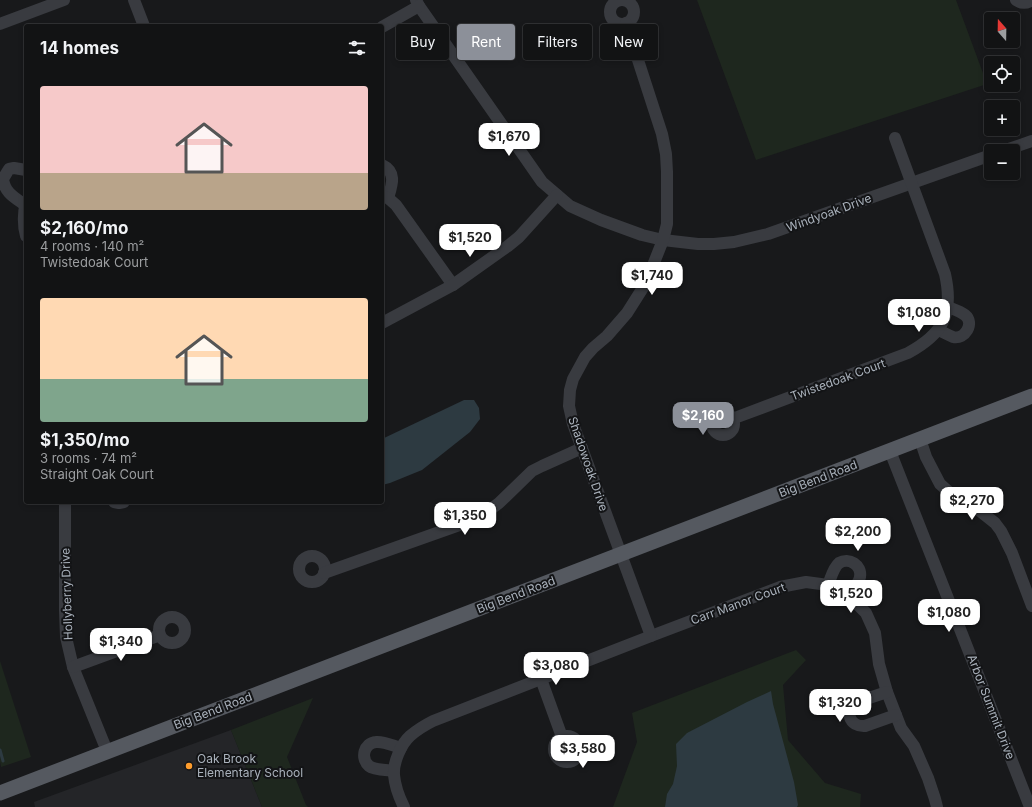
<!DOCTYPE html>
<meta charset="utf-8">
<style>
:root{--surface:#121314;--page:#1b1c1d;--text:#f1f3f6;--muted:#9c9ea0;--line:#313234;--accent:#8c9099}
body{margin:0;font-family:Inter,sans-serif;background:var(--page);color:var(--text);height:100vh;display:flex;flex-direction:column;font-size:15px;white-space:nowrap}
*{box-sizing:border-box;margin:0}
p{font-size:13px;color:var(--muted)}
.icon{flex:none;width:22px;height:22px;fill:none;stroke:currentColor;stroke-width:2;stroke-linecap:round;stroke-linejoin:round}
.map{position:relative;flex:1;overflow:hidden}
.side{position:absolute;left:24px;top:24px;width:360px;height:480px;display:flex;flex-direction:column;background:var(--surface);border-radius:4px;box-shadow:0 2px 6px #0003,0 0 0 1px var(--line)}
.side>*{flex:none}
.hud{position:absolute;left:396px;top:24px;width:380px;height:36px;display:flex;gap:8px}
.needle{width:26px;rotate:340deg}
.buttons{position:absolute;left:984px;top:12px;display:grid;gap:8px}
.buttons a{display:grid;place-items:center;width:36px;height:36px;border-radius:4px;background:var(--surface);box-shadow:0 2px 6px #0003,0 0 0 1px var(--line);font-size:20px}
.price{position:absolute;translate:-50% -34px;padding:0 9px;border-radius:8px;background:#fff;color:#222;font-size:13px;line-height:26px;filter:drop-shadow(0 1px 2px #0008)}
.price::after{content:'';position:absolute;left:50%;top:24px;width:12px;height:9px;margin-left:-6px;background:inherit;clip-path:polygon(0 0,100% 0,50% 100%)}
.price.on{background:var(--accent);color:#fff}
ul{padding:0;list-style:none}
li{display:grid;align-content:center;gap:8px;height:212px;padding:0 16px}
li span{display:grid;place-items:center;height:124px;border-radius:4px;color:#555}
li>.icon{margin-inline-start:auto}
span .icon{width:72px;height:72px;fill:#fffc;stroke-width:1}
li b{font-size:17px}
h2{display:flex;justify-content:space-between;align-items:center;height:48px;padding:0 16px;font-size:17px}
.chip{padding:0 14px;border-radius:4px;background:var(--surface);box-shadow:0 2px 6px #0003,0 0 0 1px var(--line);font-size:14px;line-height:36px}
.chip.on{background:var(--accent);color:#fff}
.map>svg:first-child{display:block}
.built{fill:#242528}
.green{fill:#1e271e}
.water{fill:#2d3a41}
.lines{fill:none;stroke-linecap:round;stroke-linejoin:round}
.stream{stroke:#2d3a41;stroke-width:3}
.minor{stroke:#393b40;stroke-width:12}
.major{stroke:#555960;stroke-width:15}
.poi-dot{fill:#ff9d2d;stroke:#131416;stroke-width:1.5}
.labels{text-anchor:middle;stroke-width:4;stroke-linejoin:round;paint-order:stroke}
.street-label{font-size:12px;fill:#aab2bc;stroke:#131416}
.poi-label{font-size:12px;fill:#aab2bc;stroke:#131416;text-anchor:start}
</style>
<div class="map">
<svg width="1032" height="807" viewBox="0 0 1032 807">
<rect width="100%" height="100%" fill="#18191b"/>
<path class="built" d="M231 730 262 807H35L34 802Z"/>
<g class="green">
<path d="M697 0H956L987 84 756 160Z"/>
<path d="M796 650 806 660 783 685 788 740 825 783 861 794 860 807H613L637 742 632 713Z"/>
<path d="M0 661 31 757 1 767 0 761Z"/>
<path d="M313 698 287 757 306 805 308 807H262L231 730Z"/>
</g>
<g class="water">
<path d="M464 400H474L479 408 480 419 470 432 422 470 390 483 382 485V439Z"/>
<path d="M771 691 773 704 794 782 798 805 797 807H665L667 794 673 784 677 766 676 744 687 733 747 702Z"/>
</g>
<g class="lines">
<path class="stream" d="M0 750 3 761"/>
<g class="minor">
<path d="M134 0 144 26"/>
<path d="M416 0 419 6 542 182 570 206 601 220 642 235 663 240 698 244H714L734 242 768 234 991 155"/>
<path d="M1016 0C1022 4 1026 4 1032 0"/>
<circle cx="622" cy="12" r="12"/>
<path d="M0 24 64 0"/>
<path d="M382 27 419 6"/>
<path d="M1003 151 1032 141"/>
<path d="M382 165C397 172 392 185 388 198"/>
<path d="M382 196 388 198 396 205 453 285"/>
<path d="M26 202C23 214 23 225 26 236"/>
<path d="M25 205C14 197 5 193 3 179L9 169 14 168 26 170"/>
<path d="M382 323 453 285 508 246 519 237 557 195"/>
<path d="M938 330C943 332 948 335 953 337 965 340 975 323 965 315 960 311 953 309 948 307"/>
<circle cx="723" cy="424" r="11"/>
<path d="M732 419 908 353C943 334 954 314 945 274L895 138"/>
<path d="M920 439 926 457 940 484 958 500 980 511 995 523 1001 531 1012 553 1032 606"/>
<path d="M890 451 1030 807"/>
<path d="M65 502V610L66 637 73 667 107 751"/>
<path d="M114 502 119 503 124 502"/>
<circle cx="312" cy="569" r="13"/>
<path d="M324 573 479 518 499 503 532 471 542 466 582 448"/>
<path d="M828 585C831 578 833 568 839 563 849 557 862 565 860 577 859 583 853 590 849 596"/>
<circle cx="172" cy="630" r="13"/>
<path d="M651 636 780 587 806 582 828 585 849 596 866 613 875 633 879 664 887 692 901 728 914 746 928 778 935 799 937 807"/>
<path d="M73 667 160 635"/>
<path d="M541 679 562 737"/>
<path d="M887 692 857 702C844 711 849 727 865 726L896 715"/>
<circle cx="567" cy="749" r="13"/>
<path d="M394 771C388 770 374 770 369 766 360 758 364 743 376 742 384 741 393 746 401 748"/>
<path d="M404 807C399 797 395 786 394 775 393 763 401 744 410 736 417 730 425 725 433 721L651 636 573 424 569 406 570 390 573 379 585 357 593 348 607 336 627 313 646 283 663 240 667 224V172L666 154 662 134 626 23"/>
</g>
<path class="major" d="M0 793 1032 396"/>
</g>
<circle class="poi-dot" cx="189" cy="766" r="4"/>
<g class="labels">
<g class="street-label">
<text transform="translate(829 213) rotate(-20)" y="4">Windyoak Drive</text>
<text transform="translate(838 380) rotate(-20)" y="4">Twistedoak Court</text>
<text transform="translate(588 464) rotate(71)" y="4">Shadowoak Drive</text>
<text transform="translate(818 479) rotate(-21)" y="4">Big Bend Road</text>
<text transform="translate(67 594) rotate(-92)" y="4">Hollyberry Drive</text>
<text transform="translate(516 595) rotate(-21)" y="4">Big Bend Road</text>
<text transform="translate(738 604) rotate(-20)" y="4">Carr Manor Court</text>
<text transform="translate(991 707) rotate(69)" y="4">Arbor Summit Drive</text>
<text transform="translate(213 711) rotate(-21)" y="4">Big Bend Road</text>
</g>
<g class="poi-label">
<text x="197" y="763">Oak Brook<tspan x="197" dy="14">Elementary School</tspan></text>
</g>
</g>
</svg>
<div class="buttons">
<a><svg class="needle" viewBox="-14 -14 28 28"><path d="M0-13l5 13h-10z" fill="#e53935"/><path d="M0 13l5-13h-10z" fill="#9c9ea0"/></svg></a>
<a><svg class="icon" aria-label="locate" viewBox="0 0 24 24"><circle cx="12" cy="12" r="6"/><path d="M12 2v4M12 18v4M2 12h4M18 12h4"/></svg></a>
<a>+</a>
<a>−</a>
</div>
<b class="price" style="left:509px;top:157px">$1,670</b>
<b class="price" style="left:470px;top:258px">$1,520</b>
<b class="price" style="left:652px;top:296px">$1,740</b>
<b class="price" style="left:919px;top:333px">$1,080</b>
<b class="price on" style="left:703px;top:436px">$2,160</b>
<b class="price" style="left:972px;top:521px">$2,270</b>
<b class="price" style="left:465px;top:536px">$1,350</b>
<b class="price" style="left:858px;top:552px">$2,200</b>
<b class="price" style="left:851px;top:614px">$1,520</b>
<b class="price" style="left:949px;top:633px">$1,080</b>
<b class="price" style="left:121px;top:662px">$1,340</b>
<b class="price" style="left:556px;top:686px">$3,080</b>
<b class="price" style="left:840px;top:723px">$1,320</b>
<b class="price" style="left:583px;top:769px">$3,580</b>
<div class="hud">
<a class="chip">Buy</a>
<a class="chip on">Rent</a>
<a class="chip">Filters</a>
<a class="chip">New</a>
</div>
<section class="side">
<h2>14 homes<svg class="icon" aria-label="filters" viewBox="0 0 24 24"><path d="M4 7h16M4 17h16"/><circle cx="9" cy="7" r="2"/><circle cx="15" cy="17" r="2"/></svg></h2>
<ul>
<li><span style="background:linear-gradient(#f6c9c9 70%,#b9a48a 0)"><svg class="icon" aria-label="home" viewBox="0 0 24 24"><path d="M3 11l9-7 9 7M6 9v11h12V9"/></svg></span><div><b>$2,160/mo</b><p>4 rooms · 140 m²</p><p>Twistedoak Court</p></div></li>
<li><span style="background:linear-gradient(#ffd9b3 65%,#7fa58c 0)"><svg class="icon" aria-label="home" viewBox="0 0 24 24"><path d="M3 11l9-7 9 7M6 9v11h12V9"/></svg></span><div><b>$1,350/mo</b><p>3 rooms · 74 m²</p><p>Straight Oak Court</p></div></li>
</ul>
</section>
</div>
